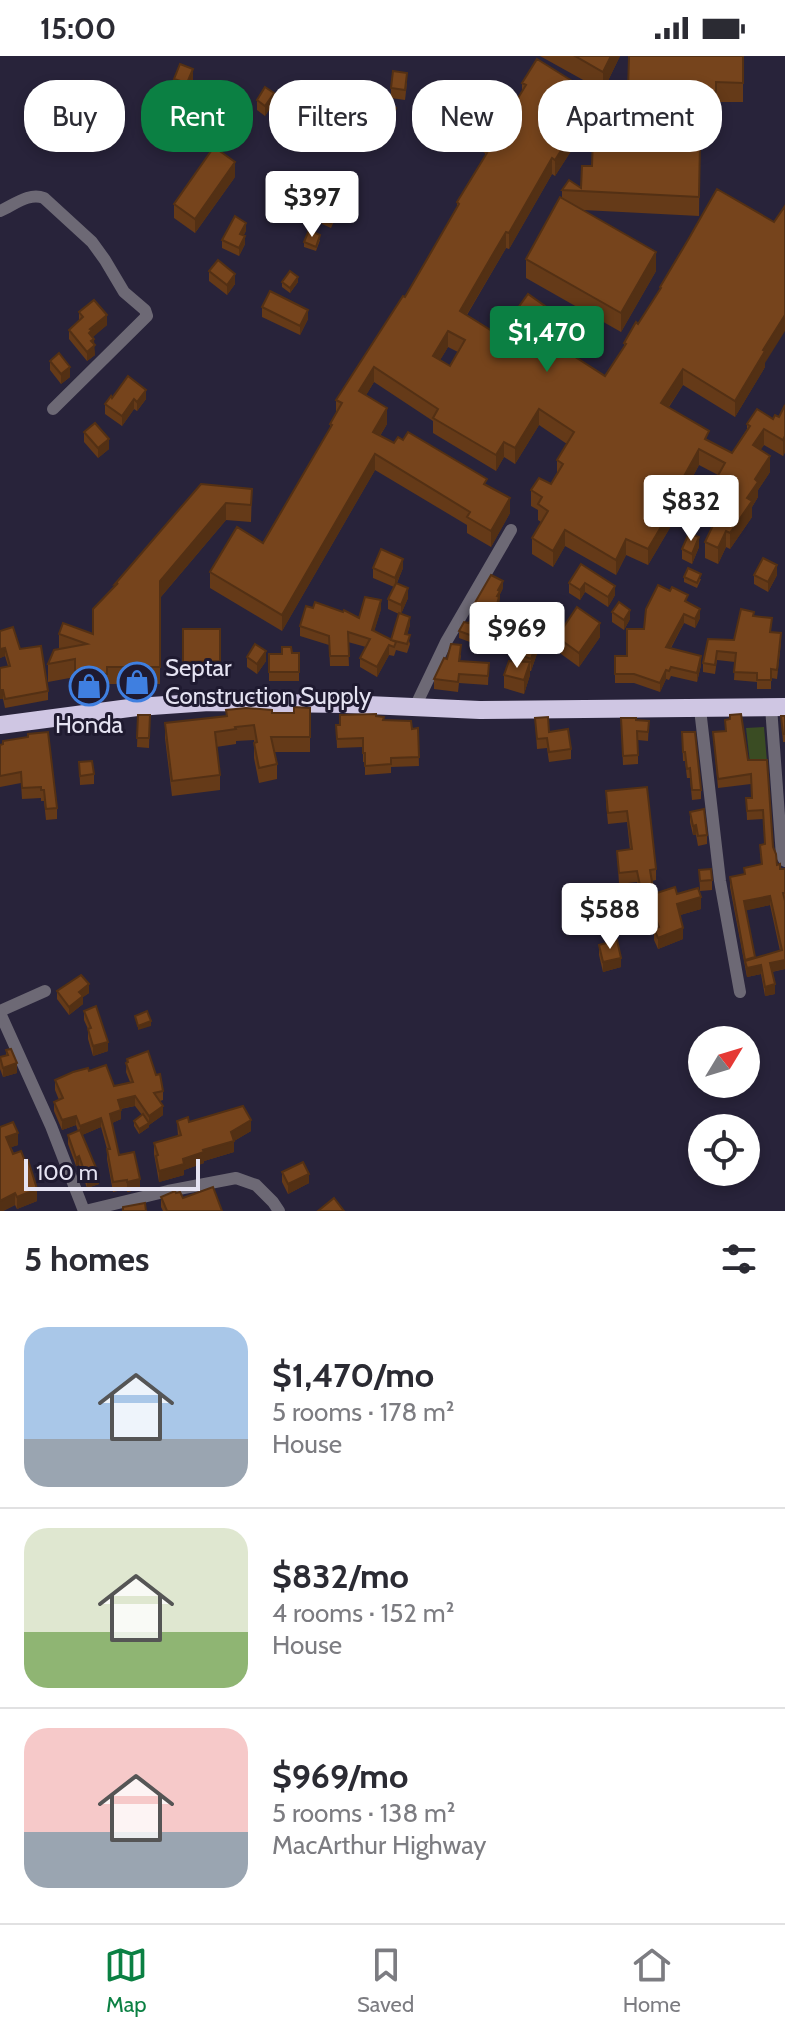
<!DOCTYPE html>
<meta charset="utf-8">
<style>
:root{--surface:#fff;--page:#f2f2f3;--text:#2b2b33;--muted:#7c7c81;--line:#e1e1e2;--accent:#0b8043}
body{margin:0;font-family:Cabin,sans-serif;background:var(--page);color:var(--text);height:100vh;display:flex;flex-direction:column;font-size:30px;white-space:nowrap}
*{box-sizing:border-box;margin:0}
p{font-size:26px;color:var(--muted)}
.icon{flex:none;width:44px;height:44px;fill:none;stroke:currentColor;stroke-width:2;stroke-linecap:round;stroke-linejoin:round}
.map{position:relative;height:1155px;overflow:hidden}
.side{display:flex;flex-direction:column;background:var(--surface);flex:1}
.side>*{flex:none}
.guide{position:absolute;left:24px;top:24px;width:738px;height:72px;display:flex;gap:16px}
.needle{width:52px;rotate:52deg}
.tools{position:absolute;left:688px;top:970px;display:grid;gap:16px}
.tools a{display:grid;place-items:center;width:72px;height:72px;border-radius:50%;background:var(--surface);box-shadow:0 4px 12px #0003;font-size:40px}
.scale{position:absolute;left:24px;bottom:20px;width:176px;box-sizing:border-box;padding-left:8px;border:4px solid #e5e3f2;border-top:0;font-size:22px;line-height:28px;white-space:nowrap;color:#e5e3f2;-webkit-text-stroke:6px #1f1a30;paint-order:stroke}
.price{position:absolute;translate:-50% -68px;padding:0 18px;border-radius:8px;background:#fff;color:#222;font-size:26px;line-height:52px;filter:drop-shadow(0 2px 4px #0008)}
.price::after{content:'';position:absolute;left:50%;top:48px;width:24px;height:18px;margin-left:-12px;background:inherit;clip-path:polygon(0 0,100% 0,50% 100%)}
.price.current{background:var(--accent);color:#fff}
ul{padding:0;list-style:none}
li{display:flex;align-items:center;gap:24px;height:200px;padding:0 24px}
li+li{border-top:2px solid var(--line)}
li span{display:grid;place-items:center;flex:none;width:224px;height:160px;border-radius:24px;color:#555}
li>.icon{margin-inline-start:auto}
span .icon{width:96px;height:96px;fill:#fffc;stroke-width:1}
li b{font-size:34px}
h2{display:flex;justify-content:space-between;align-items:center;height:96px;padding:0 24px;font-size:34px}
.pill{padding:0 28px;border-radius:32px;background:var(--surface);box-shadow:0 4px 12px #0003;font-size:28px;line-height:72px}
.pill.current{background:var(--accent);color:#fff}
.status{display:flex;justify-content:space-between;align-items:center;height:56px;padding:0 40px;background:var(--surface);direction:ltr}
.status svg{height:22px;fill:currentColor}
.dock{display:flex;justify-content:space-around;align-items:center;height:112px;border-top:2px solid var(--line);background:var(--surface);font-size:22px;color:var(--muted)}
.dock a{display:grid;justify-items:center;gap:4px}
.dock .current{color:var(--accent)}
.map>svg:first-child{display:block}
.green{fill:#3a4c23}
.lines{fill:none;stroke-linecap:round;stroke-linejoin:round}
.minor{stroke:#6d6975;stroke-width:12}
.highway{stroke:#cfc6e3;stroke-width:18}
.wall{fill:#653a18;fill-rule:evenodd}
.shaded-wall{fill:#533014}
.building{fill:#76441c;stroke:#533014;stroke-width:2;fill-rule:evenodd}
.labels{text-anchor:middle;stroke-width:6;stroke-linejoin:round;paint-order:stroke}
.poi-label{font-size:24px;fill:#e5e3f2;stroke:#1f1a30;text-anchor:start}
</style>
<div class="status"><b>15:00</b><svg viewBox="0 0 49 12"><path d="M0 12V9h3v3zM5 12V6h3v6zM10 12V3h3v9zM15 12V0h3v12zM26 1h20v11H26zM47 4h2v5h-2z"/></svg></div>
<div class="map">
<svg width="785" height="1155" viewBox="0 0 785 1155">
<rect width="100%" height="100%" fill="#28233a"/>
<path class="green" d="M764 671 767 706 750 707 746 672Z"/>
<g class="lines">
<g class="minor">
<path d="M0 155C14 149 29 136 44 142L92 186 105 204 124 236 145 254 147 260 53 353"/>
<path d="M415 651 446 586 511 474"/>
<path d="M771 651 782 800 785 805"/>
<path d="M700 653 720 825 740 936"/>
<path d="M0 955 45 935"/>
<path d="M0 957 51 1070 84 1155"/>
<path d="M85 1155 168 1135 236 1122 256 1129 273 1146 279 1155"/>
</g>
<path class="highway" d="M0 669 137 651 209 646 345 648 480 654 785 651"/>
</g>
<g class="wall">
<path d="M540 0H620L603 35Z"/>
<path d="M743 0V46H716V80L617 78V35L628 36Z"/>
<path d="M174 23H193L187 37 174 33Z"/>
<path d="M407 27 405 44 391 42V32Z"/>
<path d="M522 27 596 56 555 120 552 118 509 193 506 192 467 259 497 278 566 280 559 290 605 320 624 291V287L638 268 660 234V231L765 307V311L735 361 683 329 669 351 709 386 732 397 747 373V368L779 361 785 349V396L783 400 764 389 760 394 770 416 758 434V441L752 451V461L730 493 726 491 718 508 705 502V486L713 469 701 462V446L711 432 718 419 699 409 678 448V458L648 509 626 499 616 519 565 490 553 511 532 498V482L541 466 538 464V454L531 450V434L551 428 557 419V404L567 388 539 369 515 408 504 401 496 415 433 377V365L374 326 366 339 387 368 380 380 394 387 487 429 510 457 491 491 467 477V469L375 414 282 575 210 532V516L263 487 330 373V368L336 357V344L405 241 426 205 457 151V146L485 100V96L522 35ZM448 291 458 296 450 310 440 304Z"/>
<path d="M74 32 90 39 80 46 74 37Z"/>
<path d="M257 44 274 46 265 60 257 54Z"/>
<path d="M372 58 396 61 390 76 372 68Z"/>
<path d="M700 86 699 160 583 154 656 215 621 276 526 222V203L562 142V134L581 132Z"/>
<path d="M235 121 195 177 174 162V148Z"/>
<path d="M322 163H335L331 172 322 168Z"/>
<path d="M246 175 243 180 245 188 239 200 222 192V184Z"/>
<path d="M320 184 316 195 304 191V186Z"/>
<path d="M209 215 235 228 227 239 209 225Z"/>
<path d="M282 226H298L290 237 282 231Z"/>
<path d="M262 251 308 263 300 279 262 261Z"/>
<path d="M79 256 107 269 92 281 95 299 87 305 69 283V274L79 265Z"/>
<path d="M50 305 70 321 61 328 50 314Z"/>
<path d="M112 342 146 343 137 355 134 353 122 370 105 358V348Z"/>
<path d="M84 376 109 393 98 402 84 386Z"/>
<path d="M201 428 252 433 251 466 226 464 160 542V628H107V635L75 634V621L48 626V608L59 593V578H93L115 531V528Z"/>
<path d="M699 491 692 508 682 503V493Z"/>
<path d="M581 508 615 539 608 551 585 536 580 544 569 537V527Z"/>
<path d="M373 512H403L397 527 408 542 401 558 410 569 407 578 410 588 407 597 396 594 394 600 389 599 377 621 360 611V602L366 591 348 586 349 610H330L329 589 300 580V570L313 552 359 562 381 553 374 575 391 583 399 558 388 553V543L394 531 373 522Z"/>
<path d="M754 519H777L768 536 754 528Z"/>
<path d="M684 521 701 523 697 532 684 526Z"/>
<path d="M503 532 500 538 499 548 494 565 489 574 486 573 478 589 459 582V575L469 567 474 558 473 550Z"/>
<path d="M688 547 700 562 695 572 684 567 671 592 701 609 697 626 671 620 669 624 666 623 660 636 634 627H615V600H627L644 573Z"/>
<path d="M612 556 630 563 624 574 612 566Z"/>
<path d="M754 560 781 586 777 623 771 622V633H757V626L734 624 735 606 717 604 715 618 703 616V607L708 583 734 584Z"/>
<path d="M545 570 539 584V592L531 615H530V619L524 638 504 632V619L512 605V599L510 598V585L518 576Z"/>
<rect x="183" y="573" width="37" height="47"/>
<path d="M0 575 20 593 48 635V644L5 652 3 643H0L8 610 5 600 0 602Z"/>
<path d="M557 581H600L579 611 557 595Z"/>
<path d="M299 597V625H269V598Z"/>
<path d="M461 599 460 605 489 607 488 629 459 627 458 636 434 633V623L447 603Z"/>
<path d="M247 601 266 605 257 618 247 611Z"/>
<path d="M310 652V696H274L277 708V723L259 727 254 702V684L236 685V688L216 691 220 719V734L172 740 165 682V667L226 660V654L294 657Z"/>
<path d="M138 659H150L149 692 137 691Z"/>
<path d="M376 660 383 664 412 673 418 672 419 710 391 711V717L365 719V706H363V691L337 692 336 669Z"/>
<path d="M781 660H785V686H783Z"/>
<path d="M535 662 549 676 571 693V703L549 706 547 692 537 693Z"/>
<path d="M621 662 649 665 648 685 638 684V708L623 709Z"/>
<path d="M725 664 748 704H767L773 791 777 809 780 813H785V913L772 916 775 938 765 940 761 918 747 921 730 831V821L744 818V812L761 808 760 789 765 788 763 763 747 764 746 742H752L751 728 718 732 713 676 725 675ZM770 849 780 895 755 902 746 854Z"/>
<path d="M682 676 701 734V743L692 744 690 722H687L685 705H683Z"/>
<path d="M28 681 57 752V763L46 764 44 745H41V742L22 743 21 727 0 731V689Z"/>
<path d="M79 706 94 718V728L80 729Z"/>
<path d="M647 731 656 813V824L652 825 654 838H677L701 853 680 859 683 883 658 893 654 884V873H655L652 864 648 866 645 855H643L637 826 619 828 617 795 630 794 627 766 608 768 606 747V735Z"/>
<path d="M690 756 707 779V788L698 790 696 779H693L690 766Z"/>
<path d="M699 814 712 824V834L700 835Z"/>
<path d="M599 889 621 911 603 916 599 899Z"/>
<path d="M57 935 89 937 83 941V948L69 959 57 943Z"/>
<path d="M84 955 108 995 93 1000 88 983V973L84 964Z"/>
<path d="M6 994 17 1017 3 1021 0 1013V1001L6 1000Z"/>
<path d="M127 1003 163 1035V1044L160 1045 163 1059 149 1069V1071L139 1078 134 1070V1065L142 1059 135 1050 121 1053V1063L112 1067 119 1099 140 1133 127 1136V1133L113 1136 107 1103V1093L101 1071 82 1079 99 1128 87 1132 79 1109 76 1110 68 1088V1079L78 1075 76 1069 62 1074 54 1055V1046L59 1044 55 1034V1024L89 1015 114 1030 130 1026 126 1016Z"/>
<path d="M177 1065 189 1066 251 1075 234 1085V1096L204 1105V1107L184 1114V1119L159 1126 154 1098V1087L178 1080Z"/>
<path d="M0 1071 18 1089 11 1091 37 1145 17 1153 15 1149 3 1155H0Z"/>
<path d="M282 1116 309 1127 288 1138 282 1126Z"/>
<path d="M176 1137 183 1142 222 1155H163L161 1151V1141Z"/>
</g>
<g class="shaded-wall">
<path d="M611 0H620L603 35V16Z"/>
<path d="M193 13V23L187 37V27Z"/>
<path d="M90 34V39L80 46V41Z"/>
<path d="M274 37V46L265 60V50Z"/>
<path d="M596 40V56L555 120V104Z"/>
<path d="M396 52V61L390 76V66Z"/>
<path d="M552 102V118L509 193V177Z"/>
<path d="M235 106V121L195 177V163Z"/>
<path d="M246 167V175L240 186V178Z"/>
<path d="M506 176V192L460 270V255Z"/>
<path d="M245 180V188L239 200V192Z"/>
<path d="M656 196V215L621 276V257Z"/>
<path d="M235 218V228L227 239V229Z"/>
<path d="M298 221V226L290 237V232Z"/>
<path d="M308 254V263L300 279V270Z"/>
<path d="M107 259V269L92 282 89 277 90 273Z"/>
<path d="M785 259V275L765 307V311L735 361V345L763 294Z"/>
<path d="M566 265V280L552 301V286Z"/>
<path d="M448 275V291L433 316V300Z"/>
<path d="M94 283 95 299 87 305V296L91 285Z"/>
<path d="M70 311V321L61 328V318Z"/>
<path d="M374 311V326L359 351V335Z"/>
<path d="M683 313V329L661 362V347Z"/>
<path d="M146 334V343L137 355V346Z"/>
<path d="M134 343V353L122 370V360Z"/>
<path d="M387 352V368L373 391V376Z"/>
<path d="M539 353V369L515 408V392Z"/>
<path d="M764 373V389L753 405V389Z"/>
<path d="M785 380V396L783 400V384Z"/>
<path d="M109 383V393L98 402V392Z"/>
<path d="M504 386V401L496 415V399Z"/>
<path d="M699 393V409L678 448V458L648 509V493L673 440Z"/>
<path d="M375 398V414L282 575V559Z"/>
<path d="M770 400V416L758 434V441L752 451V461L730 493V477L755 423Z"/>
<path d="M510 442V457L491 491V475Z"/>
<path d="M226 447V464L160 542V628V525Z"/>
<path d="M565 474V490L553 511V495Z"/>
<path d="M726 475V491L718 508V492Z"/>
<path d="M699 481V491L692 508V498Z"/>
<path d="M626 483V499L616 519V504Z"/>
<path d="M403 503V512L395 531V522Z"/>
<path d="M777 509V519L768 536V526Z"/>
<path d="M503 525V532L500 538 499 548 494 565 489 574V567L498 534Z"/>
<path d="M585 527V536L580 544V534Z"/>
<path d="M615 530V539L608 551V541Z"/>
<path d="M408 532V542L401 558V549Z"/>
<path d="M381 544V553L372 583V574Z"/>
<path d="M700 553V562L695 572V563Z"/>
<path d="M630 554V563L624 574V564Z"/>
<path d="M545 558V570L539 584V592L531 615V603L536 578Z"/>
<path d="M684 558V567L666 600V591Z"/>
<path d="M410 561V569L405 586V578Z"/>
<path d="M486 565V573L478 589V582Z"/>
<path d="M600 567V581L579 611V597Z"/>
<path d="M389 589V599L377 621V611Z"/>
<path d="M5 592V600L0 602V593Z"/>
<path d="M266 595V605L257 618V608Z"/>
<path d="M701 600V609L697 626V617Z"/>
<path d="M530 606V619L524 638V624Z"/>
<path d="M666 614V623L660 636V627Z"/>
<rect x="0" y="634" width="3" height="9"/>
<path d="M696 769V779H693V770Z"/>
<path d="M770 840V849L744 855V845Z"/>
<path d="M701 841V853L677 860V848Z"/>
<path d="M591 850V855L582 857V852Z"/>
<path d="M652 853V864L648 866V854Z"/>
<path d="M683 872V883L658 893V882Z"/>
<path d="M621 902V911L603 916V906Z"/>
<path d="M745 904 761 909V918L747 921Z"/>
<path d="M785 904V913L770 916V907Z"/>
<path d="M89 928V937L83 941V948L69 959V951L79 936Z"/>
<path d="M775 928V938L765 940V931Z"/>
<path d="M151 965V970L138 974V970Z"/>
<path d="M108 986V995L93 1000V990Z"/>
<path d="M17 1007V1017L3 1021V1012Z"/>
<path d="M135 1040V1050L118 1053V1044Z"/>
<path d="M163 1050V1059L149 1069V1060Z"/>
<path d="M121 1054V1063L110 1068V1058Z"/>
<path d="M76 1060V1069L62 1074V1064Z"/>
<path d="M101 1062V1071L80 1080V1070Z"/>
<path d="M251 1064V1075L234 1085V1096L204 1105V1107L184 1114V1119L159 1126V1115L203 1094Z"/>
<path d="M149 1067V1071L139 1078V1073Z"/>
<path d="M18 1077V1089L6 1093V1081Z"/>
<path d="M79 1100V1109L76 1110V1102Z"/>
<path d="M309 1118V1127L288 1138V1128Z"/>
<path d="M99 1119V1128L87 1132V1123Z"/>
<path d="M140 1123V1133L127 1136V1126Z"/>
<path d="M37 1133V1145L17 1153V1141Z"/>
<path d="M15 1137V1149L3 1155H0V1145Z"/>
</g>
<g class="building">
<path d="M575 0H611L603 16Z"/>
<path d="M629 0H743V27L716 26V61L617 58V35L628 36Z"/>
<path d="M537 3 596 40 555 104 552 102 509 177 506 176 493 198 460 255 497 278 503 266 512 260 528 238 566 265 552 286 605 320 626 288 624 287 636 266 638 268 661 232 660 231 688 184 717 133 774 166 785 150V259L763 294 765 295 735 345 683 313 661 347 709 375 705 383 732 397 750 370 747 368 757 353 773 363 775 359 779 361 785 349V380L783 384 764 373 753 389 770 400 755 423 758 426 747 442 752 445 730 477 726 475 718 492 705 486 719 457 701 446 710 431 711 432 725 407 699 393 673 440 678 442 648 493 626 483 616 504 565 474 553 495 532 482 548 455 538 448 542 441 531 434 539 422 551 428 563 408 557 404 574 376 539 353 515 392 504 386 496 399 433 362 438 353 374 311 359 335 387 352 373 376 394 387 398 381 403 384 408 376 487 423 484 428 510 442 491 475 467 461 470 456 375 398 282 559 210 516 237 471 263 487 332 369 330 368 342 347 336 344 403 240 405 241 426 205 459 148 457 146 487 97 485 96 526 29 522 27ZM448 275 465 284 450 310 433 300Z"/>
<path d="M180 8 193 13 187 27 174 23Z"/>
<path d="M393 15 407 17 405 34 391 32Z"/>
<path d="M83 25 90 34 80 41 74 32Z"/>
<path d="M265 31 274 37 265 50 257 44Z"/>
<path d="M379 44 396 52 390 66 372 58Z"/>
<path d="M593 80 700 86 699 141 562 134 569 124 581 132 582 110H592Z"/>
<path d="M214 91 235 106 195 163 174 148Z"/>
<path d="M560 141 656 196 621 257 526 203Z"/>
<path d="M326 154 335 158 331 167 322 163Z"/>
<path d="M235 160 246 167 240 178 245 180 239 192 222 184Z"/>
<path d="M309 174 320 179 316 191 304 186Z"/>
<path d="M218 204 235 218 227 229 209 215Z"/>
<path d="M290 215 298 221 290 232 282 226Z"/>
<path d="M270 235 308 254 300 270 262 251Z"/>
<path d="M94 244 107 259 90 273 92 274 89 277 94 283 91 285 95 289 87 296 69 274 83 261 79 256Z"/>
<path d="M59 297 70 311 61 318 50 305Z"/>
<path d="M128 320 146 334 137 346 134 343 122 360 105 348 111 340 112 342Z"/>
<path d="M95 367 109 383 98 392 84 376Z"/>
<path d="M201 428 252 433 251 449 226 447 160 525V611H107V618L75 616V603L48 608 54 594 87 588 59 578 63 567 93 578V553L118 527 115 528Z"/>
<path d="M689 477 699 481 692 498 682 493Z"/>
<path d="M381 493 403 503 395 522 373 512Z"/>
<path d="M763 502 777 509 768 526 754 519Z"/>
<path d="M581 508 615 530 608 541 585 527 580 534 569 527Z"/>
<path d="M688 512 701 518 697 527 684 521Z"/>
<path d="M491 519 503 525 498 534 500 535 497 540 499 541 494 558 489 567 486 565 478 582 459 575 464 566 469 567 477 552 473 550Z"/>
<path d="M396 527 408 532 401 549 388 543Z"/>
<path d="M658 529 670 535 672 531 688 539 685 545 700 553 695 563 684 558 666 591 701 600 697 617 671 611 669 615 666 614 660 627 634 618H615V600H627V573H644L646 553Z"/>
<path d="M365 541 381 544 372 574 396 586 394 591 389 589 377 611 360 602 370 583 348 576 349 600H330L329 580 300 570 306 550 313 552 315 546 343 556 344 554 359 562Z"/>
<path d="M619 546 630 554 624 564 612 556Z"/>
<path d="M529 551 545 558 536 578 539 579 531 603 512 596 514 587 510 585 514 574 518 576Z"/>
<path d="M577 551 600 567 579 597 557 581Z"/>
<path d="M741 553 754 556 753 560 772 562 770 576 781 577 777 614 771 613V624H757V617L734 616 736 597 717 595 715 609 703 607 708 583 734 584Z"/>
<path d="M399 557 410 561 405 578 410 579 407 588 391 584Z"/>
<path d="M13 571 20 593 41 590 48 635 5 643 3 634H0V612L10 610 5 592 0 593V575Z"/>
<path d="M183 573H220V605L183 606Z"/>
<path d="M255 588 266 595 257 608 247 601Z"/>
<path d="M451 588 461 589 459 605 489 607 488 620 459 618 458 626 434 623 444 602 447 603Z"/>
<path d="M282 591H291L292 597H299V616H269V598H282Z"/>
<path d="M509 605 530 606 524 624 504 619Z"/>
<path d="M294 651 310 652V681H271L277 708 259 712 254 687 257 686 254 669 235 671 236 673 215 676 220 719 172 725 165 667 227 660 226 654 246 652 272 654V657H294Z"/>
<path d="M376 658V660L384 661 383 664 411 665 412 673 418 672 419 701 391 702V708L365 710V697H363V682L337 683 336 669H340V659Z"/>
<path d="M741 658 748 704H767L773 791 776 798 777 809 780 808V813H785V837H783L785 845V904L770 907 775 928 765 931 761 909 747 912 745 905 782 894 770 840 744 845 755 901 745 904 730 821 745 818 744 812 762 808 760 789 765 788 763 754 747 755 746 742H752L751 718 718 723 713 676 726 675 725 664 730 663V659Z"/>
<path d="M138 659H150L149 682H137Z"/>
<path d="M781 660H785V678H783Z"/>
<path d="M548 661 549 676 568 673 571 693 549 696 547 682 537 683 535 662Z"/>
<path d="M621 662H636V664L649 665 648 676 637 675 638 699 623 700Z"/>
<path d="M48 676 57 752 46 753 44 734H41V731L22 732 21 716 0 720V689L3 688V685L28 681V678Z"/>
<path d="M682 676H695L701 734H692L690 712 687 713 685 696H683Z"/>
<path d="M92 705 94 718 80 720 79 706Z"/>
<path d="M647 731 656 813 650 814 654 838 675 831 677 838 698 832 701 841 677 848 683 872 658 882 654 873 659 871 652 853 648 854 645 844H643L637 815 619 817 617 795 632 793 627 755 608 757 606 735Z"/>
<path d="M704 753 707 779 698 780 696 769 693 770 690 756Z"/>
<path d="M711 813 712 824 700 825 699 814Z"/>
<path d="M589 840 591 850 582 852 580 842Z"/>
<path d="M617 884 621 902 603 906 599 889Z"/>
<path d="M81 919 89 928 79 936 83 940 69 951 57 935Z"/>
<path d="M96 950 108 986 93 990 88 973 91 972 84 955Z"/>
<path d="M147 955 151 965 138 970 135 960Z"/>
<path d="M11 993 17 1007 3 1012 0 1001 8 999 6 994Z"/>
<path d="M148 995 156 1019 160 1018 163 1035 154 1037 163 1050 149 1060 135 1040 118 1044 121 1054 110 1058 119 1099 134 1096 140 1123 127 1126V1124L113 1126 107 1093H110L101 1062 80 1070 76 1060 62 1064 54 1046 63 1042 55 1024 73 1016 88 1012 89 1015 106 1009 114 1030 133 1026 126 1007 128 1006 127 1003Z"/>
<path d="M243 1050 251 1064 231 1076 234 1085 203 1094 204 1096 183 1103 184 1108 159 1115 156 1100 158 1099 154 1087 181 1079 177 1065 188 1061 189 1066Z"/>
<path d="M143 1058 149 1067 139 1073 134 1065Z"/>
<path d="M13 1066 18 1077 6 1081 13 1098 21 1095 25 1105 28 1104 37 1133 17 1141 15 1137 0 1145V1071Z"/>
<path d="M80 1074 99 1119 87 1123 79 1100 76 1102 68 1079Z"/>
<path d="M303 1106 309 1118 288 1128 282 1116Z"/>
<path d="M213 1131 222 1155H167L161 1141 175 1135 176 1137 180 1136 183 1142Z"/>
<path d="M334 1142 344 1155H318Z"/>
<path d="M145 1147 146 1155H123V1151Z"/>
</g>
<defs>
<g id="shop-ring" transform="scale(2)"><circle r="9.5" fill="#1f1a30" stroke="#3f7fe0" stroke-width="1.5"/><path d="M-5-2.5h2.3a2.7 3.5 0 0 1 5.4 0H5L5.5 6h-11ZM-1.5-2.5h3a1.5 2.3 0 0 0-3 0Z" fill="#3f7fe0"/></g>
</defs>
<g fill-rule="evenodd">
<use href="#shop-ring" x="137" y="626"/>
<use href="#shop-ring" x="89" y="630"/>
</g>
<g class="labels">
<g class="poi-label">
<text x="165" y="620">Septar<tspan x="165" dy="28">Construction Supply</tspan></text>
<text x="89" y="677" text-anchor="middle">Honda</text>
</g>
</g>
</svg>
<div class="tools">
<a><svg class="needle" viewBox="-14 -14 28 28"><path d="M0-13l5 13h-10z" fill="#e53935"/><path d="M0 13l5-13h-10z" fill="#7c7c81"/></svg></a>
<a><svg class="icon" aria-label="locate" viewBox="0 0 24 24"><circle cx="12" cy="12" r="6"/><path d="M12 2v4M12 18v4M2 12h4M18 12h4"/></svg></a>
</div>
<div class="scale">100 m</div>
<b class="price" style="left:312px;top:183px">$397</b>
<b class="price current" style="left:547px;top:318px">$1,470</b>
<b class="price" style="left:691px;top:487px">$832</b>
<b class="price" style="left:517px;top:614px">$969</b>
<b class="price" style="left:610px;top:895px">$588</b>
<div class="guide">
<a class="pill">Buy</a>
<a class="pill current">Rent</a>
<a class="pill">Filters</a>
<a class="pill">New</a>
<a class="pill">Apartment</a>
</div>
</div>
<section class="side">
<h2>5 homes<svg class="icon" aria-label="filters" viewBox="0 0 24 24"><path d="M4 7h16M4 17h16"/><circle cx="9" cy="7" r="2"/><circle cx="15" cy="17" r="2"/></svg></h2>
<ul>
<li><span style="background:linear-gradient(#a9c7e8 70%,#9aa5b1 0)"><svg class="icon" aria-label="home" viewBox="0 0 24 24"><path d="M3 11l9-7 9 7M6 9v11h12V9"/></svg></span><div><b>$1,470/mo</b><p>5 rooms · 178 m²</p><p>House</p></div></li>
<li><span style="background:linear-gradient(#dfe7d0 65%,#8fb573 0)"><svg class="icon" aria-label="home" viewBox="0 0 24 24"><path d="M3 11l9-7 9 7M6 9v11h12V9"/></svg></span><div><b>$832/mo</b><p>4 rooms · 152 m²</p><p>House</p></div></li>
<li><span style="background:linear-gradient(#f6c9c9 65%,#9aa5b1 0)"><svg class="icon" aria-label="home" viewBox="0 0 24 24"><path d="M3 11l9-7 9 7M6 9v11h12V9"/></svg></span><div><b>$969/mo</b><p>5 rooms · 138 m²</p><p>MacArthur Highway</p></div></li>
</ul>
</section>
<nav class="dock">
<a class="current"><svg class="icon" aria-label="map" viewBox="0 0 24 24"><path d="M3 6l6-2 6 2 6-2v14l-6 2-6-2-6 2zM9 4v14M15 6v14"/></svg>Map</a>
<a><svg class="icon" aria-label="saved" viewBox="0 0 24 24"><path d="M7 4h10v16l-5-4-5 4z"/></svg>Saved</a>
<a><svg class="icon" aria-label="home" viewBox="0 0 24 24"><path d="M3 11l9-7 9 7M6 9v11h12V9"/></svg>Home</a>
</nav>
